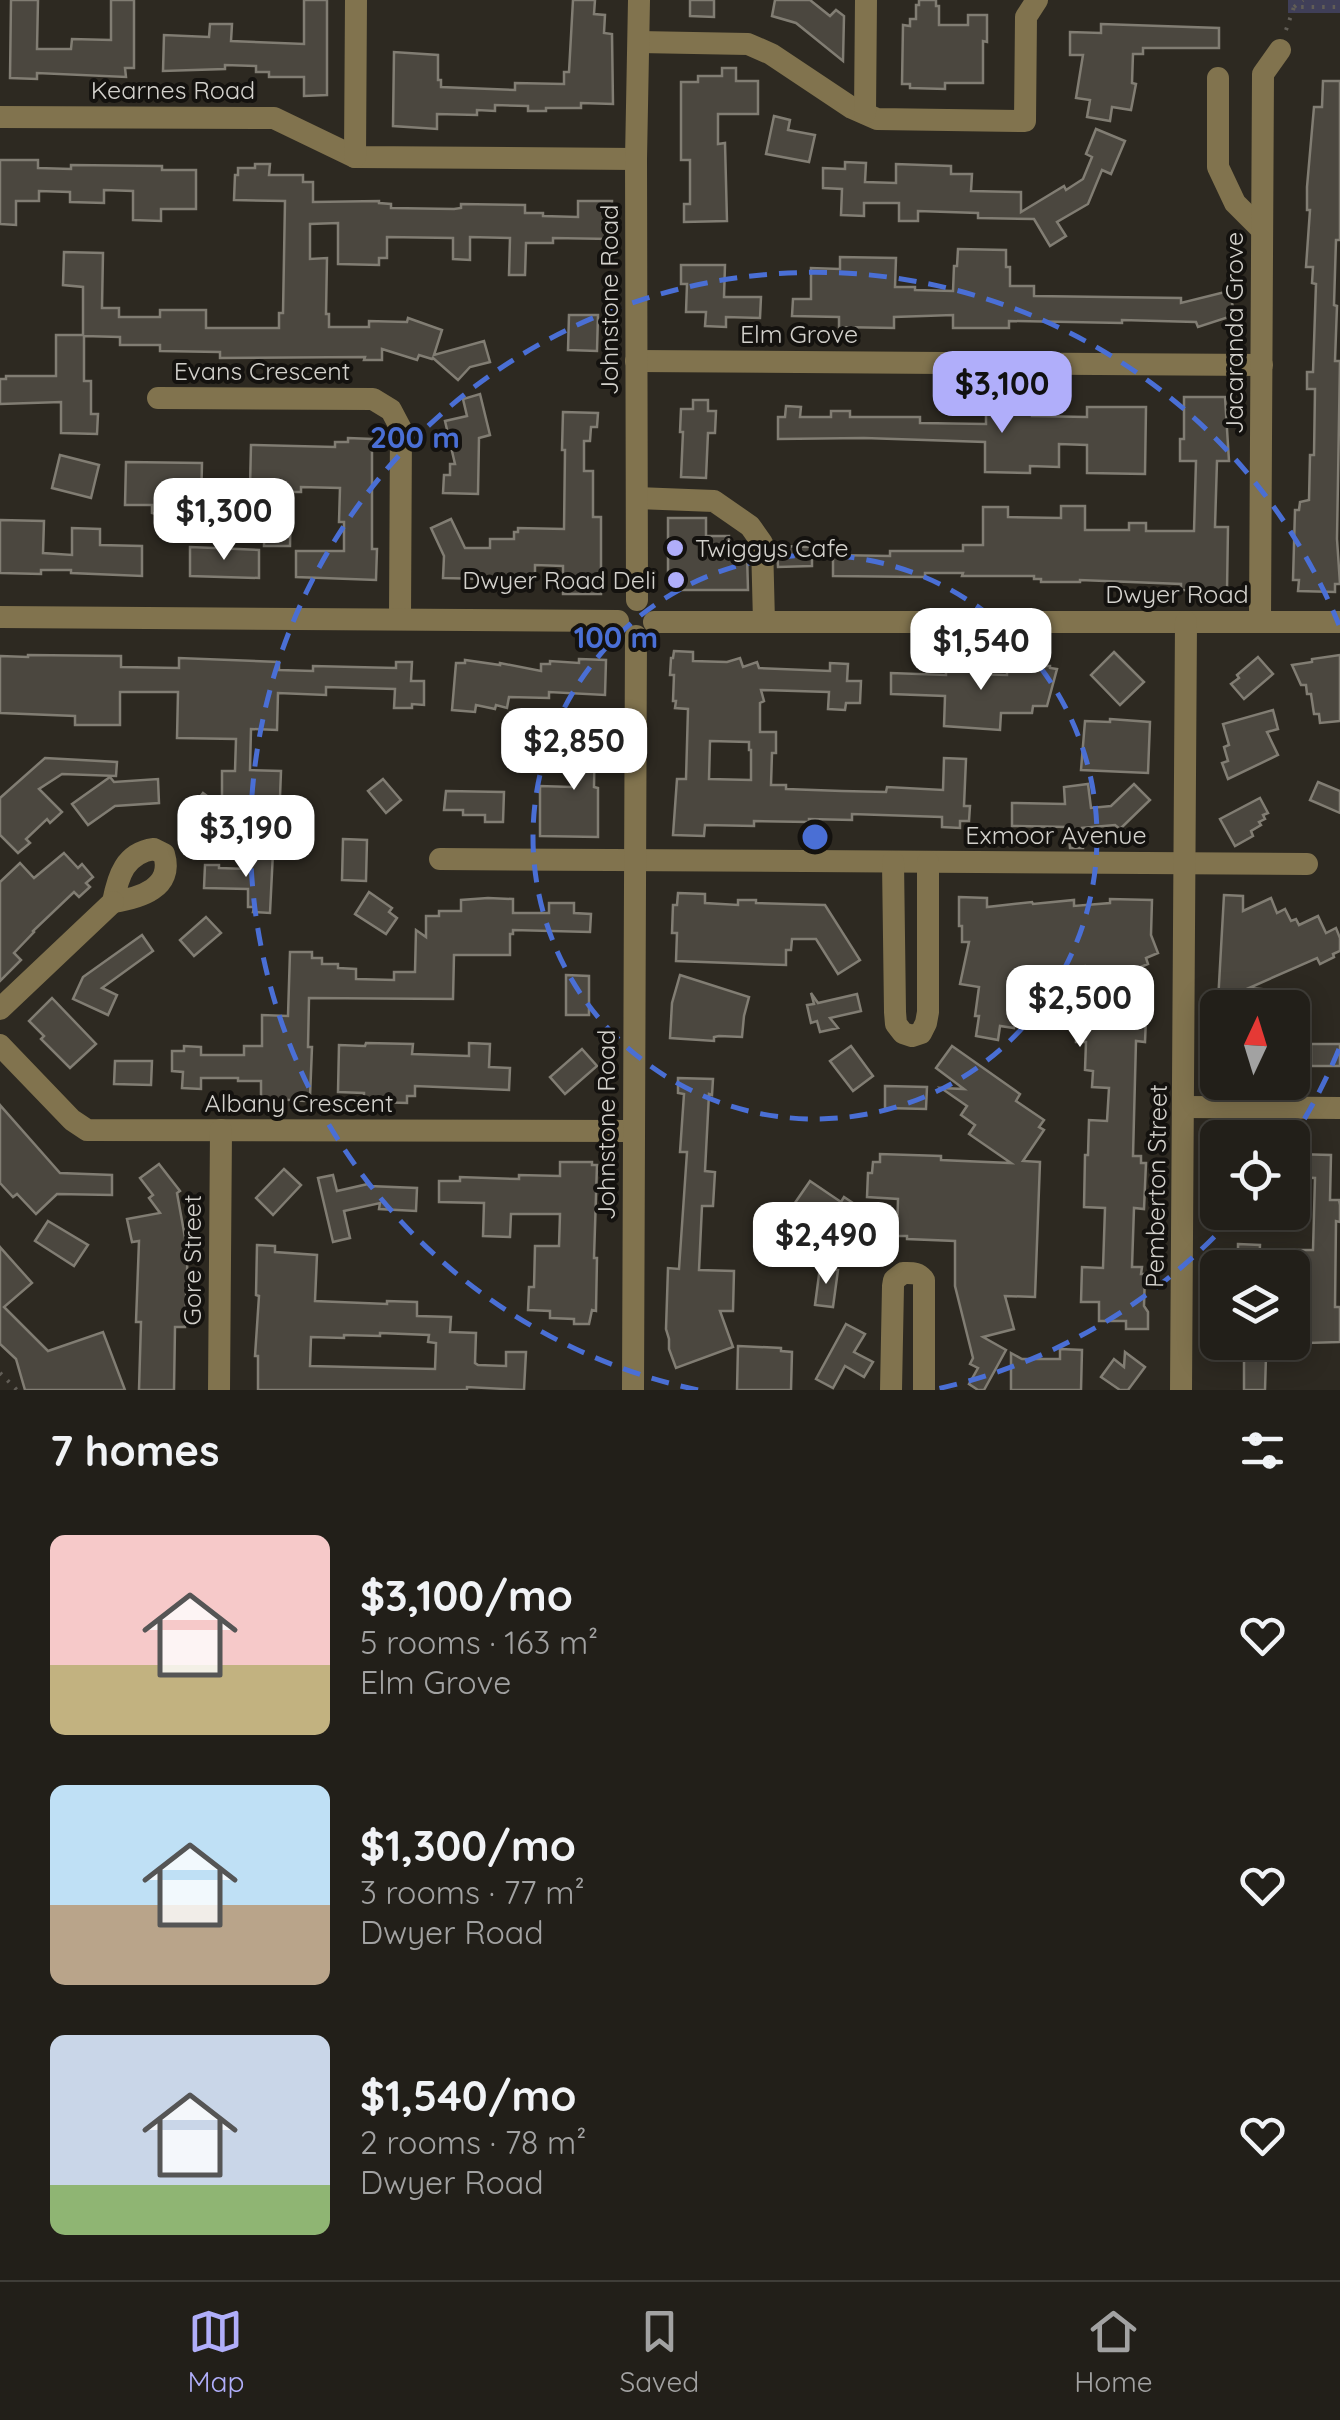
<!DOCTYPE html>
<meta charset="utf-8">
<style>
:root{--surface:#221f19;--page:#2e2c26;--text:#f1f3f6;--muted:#a2a2a2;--line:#3f3d38;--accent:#b0aefa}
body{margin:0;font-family:Quicksand,sans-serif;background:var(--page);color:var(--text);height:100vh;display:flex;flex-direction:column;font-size:38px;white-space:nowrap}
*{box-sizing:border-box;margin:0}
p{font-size:32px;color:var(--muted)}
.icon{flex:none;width:55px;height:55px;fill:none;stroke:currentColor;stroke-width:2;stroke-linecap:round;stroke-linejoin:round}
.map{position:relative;height:1390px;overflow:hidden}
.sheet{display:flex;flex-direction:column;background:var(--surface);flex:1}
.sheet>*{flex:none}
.needle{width:65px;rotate:4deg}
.fabs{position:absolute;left:1200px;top:990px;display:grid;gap:20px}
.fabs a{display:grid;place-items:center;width:110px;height:110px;border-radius:15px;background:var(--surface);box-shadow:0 5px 25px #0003,0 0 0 2px var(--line);font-size:50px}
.price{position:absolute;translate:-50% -85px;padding:0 22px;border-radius:20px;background:#fff;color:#222;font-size:32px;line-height:65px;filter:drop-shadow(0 2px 5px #0008)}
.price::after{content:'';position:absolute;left:50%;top:60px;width:30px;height:22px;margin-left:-15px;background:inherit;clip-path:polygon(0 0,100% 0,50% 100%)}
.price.active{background:var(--accent);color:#111}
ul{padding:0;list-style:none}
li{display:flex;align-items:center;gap:30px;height:250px;padding:0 50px}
li span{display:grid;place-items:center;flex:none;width:280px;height:200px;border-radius:15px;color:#555}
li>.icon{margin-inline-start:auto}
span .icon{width:120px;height:120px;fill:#fffc;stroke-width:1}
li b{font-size:42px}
h2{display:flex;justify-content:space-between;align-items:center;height:120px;padding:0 50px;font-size:42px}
.tab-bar{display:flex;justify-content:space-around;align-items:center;height:140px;border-top:2px solid var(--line);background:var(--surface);font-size:28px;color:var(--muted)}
.tab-bar a{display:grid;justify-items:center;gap:5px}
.tab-bar .active{color:var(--accent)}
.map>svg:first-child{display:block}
.green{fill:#403f58}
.building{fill:#4b473f;stroke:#817d73;stroke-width:2.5;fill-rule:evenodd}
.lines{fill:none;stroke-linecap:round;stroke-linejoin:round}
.path{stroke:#615d56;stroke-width:4;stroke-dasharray:2.5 8;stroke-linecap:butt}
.minor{stroke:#81734e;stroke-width:22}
.ring{fill:none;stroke:#4a6fd5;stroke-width:5;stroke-dasharray:18 12}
.poi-dot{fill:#b0aefa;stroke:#14120f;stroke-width:4}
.labels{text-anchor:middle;stroke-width:8;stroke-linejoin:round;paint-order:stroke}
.street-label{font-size:25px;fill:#d3d1cc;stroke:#14120f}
.poi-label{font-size:25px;fill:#d3d1cc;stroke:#14120f;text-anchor:start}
.centre{fill:#4a6fd5;stroke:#14120f;stroke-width:5}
.ring-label{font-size:30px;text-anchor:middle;font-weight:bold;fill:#4a6fd5;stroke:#14120f;stroke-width:8;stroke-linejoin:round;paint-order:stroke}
</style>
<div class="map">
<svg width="1340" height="1390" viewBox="0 0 1340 1390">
<rect width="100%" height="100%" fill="#2d2921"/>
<rect class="green" x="1288" y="0" width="52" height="13"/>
<g class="building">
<path d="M11 0H38L37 49H71L72 39 111 40V0H134V68H125L126 77 37 73V79L10 78Z"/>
<path d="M304 0H327V95L304 96V77H269V72H256V66L225 65V69L163 71 164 35 209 37 210 24H232L231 41 304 44Z"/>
<path d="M573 0H595L594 14 605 15 604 33 612 34 613 104 581 103V108H546V111H528V106L495 105V111L477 110V115L437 114V129L393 126 394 52 438 55V80H441V87L515 90V83L564 84V72H569Z"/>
<path d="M690 0H714V17L690 16Z"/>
<path d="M775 0H810L830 16 836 10 844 16 843 61 796 23 772 16Z"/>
<path d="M919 0H936V6H939V25H968V15H987V42L983 41V83H945V89L910 88V84H902L903 25 910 26V19H916V5H919Z"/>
<path d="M1101 24 1219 28V48H1143V54H1133L1132 83 1136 84 1131 110 1112 107 1110 121 1087 117 1090 100 1076 98 1083 55H1070V32L1101 33Z"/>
<path d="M722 68H736V81H758V114H718V144L725 143 727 221 684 222V204H690V160H681V82H698V76H722Z"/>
<path d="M1323 81H1340V240H1336L1334 305 1337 306 1335 361H1340L1337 539 1340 584H1335V592L1298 591 1299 580H1293L1295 510H1299L1300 502 1309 500 1310 455H1314L1315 389H1307V372H1313L1316 284 1312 283 1313 267H1306L1310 210H1307V187L1314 107H1322Z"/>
<path d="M774 116 790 120 788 130 815 135 809 162 766 154Z"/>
<path d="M1096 129 1125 141 1111 174 1102 170 1088 204 1057 222 1066 236 1050 246 1034 219 978 218V213L918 211V221H899V203H864V216L841 215 842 189 823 188V168L845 169V162L866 163 865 182 896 183V164L951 166V174H972L971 191 1021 192V212L1064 186 1066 190 1083 179 1092 157 1086 154Z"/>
<path d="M0 160H38V168L71 169V165L162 166V170H196V209H161V221L133 220V191L104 190V203L70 202V192L39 191V201H16V225L0 224Z"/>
<path d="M255 164H270L269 175H303V182H313V202L379 201V203L391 204V208L454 209 461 208V204L525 205V213H543V216L578 217V201H612L611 239 553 238V243H526L525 275H509L510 238 470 237V260L453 259V238L387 237V258H379V265L338 264V223L310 224V259L327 258 326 314H329V327H369V321L407 322 408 318 442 330 434 355 484 341 490 362 470 367 458 380 433 358 432 359 419 355 417 360 382 349V360H364L365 357 220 358V352L160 351V345H120V337L84 336V381H91V414H98L97 434 61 433V402L0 404V379H6V376H56V335H83V287L63 285 64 252 103 253 102 308H119V317H160V310H206V328H279V313H283L285 201 234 200 235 175H238V168H255Z"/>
<path d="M958 249 1006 250V267H1010V286H1034V296L1181 298V303L1229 291 1235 315 1198 327 1196 322 1122 320V323L1009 321V328H953V315L894 317V328L839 327V317L792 316 793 299H811V268L840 269V257L896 258 895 287H915V290L953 291 954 266H957Z"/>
<path d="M681 265H725L724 297H761L760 318 726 317V327L705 326 706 312H686L687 284H681Z"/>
<path d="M569 315H598L597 351 568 350Z"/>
<path d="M480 394 490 435 479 438 478 494 443 493 444 475H450V464H455L445 421 467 416 463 399Z"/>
<path d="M1184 397H1225L1229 461H1217L1215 527H1228L1227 591 1181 590V584L1080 580V582H1041V579H1034V576H962L963 573H925V577L833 576V555L890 556V551H963V545H983V507H1008V517L1061 518V506H1085V530H1129V523H1146V531H1194L1196 461H1180V439H1184Z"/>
<path d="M693 400H708V411H716L715 433H708L706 478 681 477 683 432H680L681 409H693Z"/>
<path d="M786 406 801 407 800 417H831V411H850V417H920V423L986 424V409L1032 410V416L1087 417V407H1146L1145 474 1087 473V445L1059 444V467L1030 466V473L985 472V442L864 438 778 439V417H785Z"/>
<path d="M563 412 598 413 597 427H591L590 441H584V471H593V517H601V594H563V566L535 565V580L443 578 444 556 431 528 451 519 465 548H490V539H514V532H518V528L564 529 565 450H562Z"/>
<path d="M348 438 372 439V549H377L376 580 296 577V551H344V522H339L340 488 301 487V492H291L290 546H264L265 515 274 516 275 487H250L251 445 335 447V442H348Z"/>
<path d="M60 455 99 465 91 498 52 488Z"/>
<path d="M126 462 202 463 201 506 183 505 182 520 152 513V505H125Z"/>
<path d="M668 518H706V536H729V553L747 554 748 590H678L668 581Z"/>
<path d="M0 520 44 521 43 553 72 555V528L100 529V545L142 546V576L71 573V570H41V574L0 573Z"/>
<path d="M777 546 812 547V566L778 567Z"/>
<path d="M190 547 259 550V578L190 576Z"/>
<path d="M674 651 693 652V661L727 662 740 658 743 667 757 662 759 668 830 671V663L848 664 847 681H861L860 703H846L845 710 828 709 829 692 761 690 764 701 760 703V732H776V753H772L771 785H786V789L842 791 886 792 887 787 943 790 944 758 966 759 964 806H970L969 821H960V828L942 827V817L852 814V820L809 819V822L754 821V826L705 825 704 836 673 835 677 779H686L688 709 675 708 676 701H673L674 675H670L671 658H673ZM710 741 749 742V750H751V780L709 779Z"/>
<path d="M1114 652 1144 682 1120 705 1091 675Z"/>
<path d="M28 655 121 656V667L179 668V658L279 662V670L313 671V666L396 668V662H412L411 681H424V705L412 704V708H394L395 689 326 687V695L278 693 277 730 251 729 250 770 281 771 280 797H274V802L240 801 238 829 217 828V836H196L180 824 203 793 222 807V771H235L236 739 177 738 178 692H120V725H75V716L0 713V656L28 657Z"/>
<path d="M1340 655V721L1320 723 1319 714H1314L1311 694H1307L1306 685H1301L1292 665 1312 662V659Z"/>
<path d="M1258 657 1273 674 1244 699 1231 684 1239 678 1237 675Z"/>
<path d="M579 659 606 660 605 695 549 692V698L509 697 507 708 496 705 495 709 476 705 475 712 452 710 456 663H465V660L500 665V663L541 671V664H550V661L579 663Z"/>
<path d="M946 666 974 668V674L1007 675V666H1050V668L1057 669 1047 706H1033L1032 713H1001L1000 730 944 726 945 696 891 694V673L946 675Z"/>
<path d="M1273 710 1278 729 1267 732 1278 755 1228 779 1222 763 1228 761 1224 747 1229 745 1223 724Z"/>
<path d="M1110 719 1150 722 1148 773 1081 770 1085 721 1110 722Z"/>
<path d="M573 721 595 722 594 787 598 788V837L540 836V786L572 787Z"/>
<path d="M45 758 117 762 116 776 62 774 39 789 62 812 50 823 47 819 26 839 30 843 18 853 0 835V798Z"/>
<path d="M110 777 114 782 158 779 159 803 115 806 88 825 72 804Z"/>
<path d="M383 779 401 800 386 813 368 791Z"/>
<path d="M1318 782 1340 791V813L1310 800Z"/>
<path d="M1088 784 1091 808 1111 806 1134 784 1150 800 1120 829 1115 825 1082 828 1083 848H1070L1068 827 1012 826V803L1065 804 1064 787Z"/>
<path d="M446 791 504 792 503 822H485V815H463V810H444Z"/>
<path d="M1260 798 1268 813 1263 815 1265 819 1259 822 1261 825 1251 831 1253 836 1235 846 1220 819Z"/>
<path d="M343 839 367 840 366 881 342 880Z"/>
<path d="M248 852H273L270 913 253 912 254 907H248V889L204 888 205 865H219V868L248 869Z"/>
<path d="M64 853 78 868 82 864 93 877 86 883 90 887 79 897 74 892 33 931 34 932 14 953 21 960 0 981V882L20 863 34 878Z"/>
<path d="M369 892 392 908 389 912 397 918 386 934 355 914Z"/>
<path d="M678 893 705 894V903L738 905V900H756V903L825 905 860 960 838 974 816 939H792L791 950H786V965L676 961 677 933H672L673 905H677Z"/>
<path d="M1224 895 1243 896V911L1271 898 1277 913 1285 909 1291 921 1296 919 1299 925 1318 916 1326 933 1336 928 1340 938V951L1333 954 1334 957 1320 964 1317 958 1249 988 1293 992V1008H1222V1000L1218 1002Z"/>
<path d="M959 897 987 898V907L1032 902 1033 904 1074 900V906L1110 903V899L1152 900 1151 935 1158 953 1146 958 1148 964 1123 974V999H1126V1017H1146L1145 1042 1136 1041 1133 1156H1141V1163H1146L1144 1209 1134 1208 1132 1267H1142L1141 1274H1145L1144 1306 1148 1312V1329H1126V1321H1099V1302H1081L1082 1267 1103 1268 1105 1208 1084 1207 1085 1155H1088L1089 1120 1107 1121 1109 1088 1092 1087 1093 1071 1085 1070 1086 1042H1076L1077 999 1098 1000 1085 966 1019 975 1013 1006 1017 1007 1014 1028 1000 1026 998 1040 976 1036 979 1016H975L979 987 960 984 969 942H962V926H959Z"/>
<path d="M488 898 513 899V913H549V903H574V913L591 914 590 932 513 930V934H510V955H454L453 999 309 998 308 1047H312L310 1097 304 1096V1101L261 1098V1081H238V1078H201V1089L182 1088 183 1072 172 1071V1051H184V1046L201 1047V1055H244V1046H262V1015L288 1016 290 952H312V958H322V964H338V968L356 969V979L394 980V972H415L416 930 426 937V916H439V911H461V900Z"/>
<path d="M206 917 221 933 194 956 180 940Z"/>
<path d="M142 935 153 951 102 988 117 995 108 1015 73 999 83 977Z"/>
<path d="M566 975 589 976V1015H566Z"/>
<path d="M680 975 749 997 744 1016 742 1037 719 1036 714 1037V1041L670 1038 672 1003Z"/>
<path d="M811 993 818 1003 857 994 861 1011 830 1018 838 1028 820 1032 817 1021 811 1023 807 1005 814 1004Z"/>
<path d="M52 998 96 1044 70 1068 41 1039 44 1036 29 1021Z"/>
<path d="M366 1043 413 1044 412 1054 469 1056V1043L490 1044 489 1067 510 1068 509 1090 415 1086V1096H407V1103L373 1102 372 1099H364V1093L338 1092 339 1045 365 1046Z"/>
<rect x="1311" y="1044" width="29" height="22"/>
<path d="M851 1046 873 1076 853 1091 830 1061Z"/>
<path d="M952 1046 1020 1094 1016 1101 1044 1120 1039 1127 1044 1130 1023 1161 1040 1162 1035 1297 1005 1296 1014 1329 983 1337 1006 1350 984 1390H978L969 1384 978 1368 970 1364 973 1358 955 1286V1241L907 1239V1236H897L898 1199 867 1197 868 1173H872L873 1162H880V1154L941 1156V1160L1011 1163 969 1134 975 1125 961 1115 967 1106 941 1088 964 1089 936 1068Z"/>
<path d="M582 1049 597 1066 565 1094 550 1077Z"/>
<path d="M115 1061H152L151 1085 114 1084Z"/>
<path d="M678 1078 713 1079 712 1095 709 1094 705 1171 715 1172 713 1206H702L699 1270 734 1271 733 1311H720L733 1347 676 1368 669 1349V1339L666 1329 668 1268 679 1269 687 1152H680L684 1094 678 1093Z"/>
<path d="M885 1086 927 1087 926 1109 885 1108Z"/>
<path d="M0 1105 60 1173 112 1175V1195L57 1194 36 1214 17 1194 13 1197 0 1183Z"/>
<path d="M1294 1154 1331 1155 1330 1200H1339L1340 1205V1222L1336 1221 1335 1307H1340V1342L1307 1343 1308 1327 1302 1326 1303 1321 1298 1320V1316H1292V1261L1298 1262 1299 1250H1313L1315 1178 1293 1177Z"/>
<path d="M560 1162H592V1165H597L594 1258H597L596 1311 592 1310 589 1324H574V1319L550 1318V1311L528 1310 529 1287H534L535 1246H559L560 1214H511L510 1237 483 1236 484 1203 439 1202V1181H460V1177L519 1179V1175L560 1176Z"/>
<path d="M159 1164 180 1191 177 1193 186 1243 188 1244 185 1327H175L174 1390H139L141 1322H136L139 1241 132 1242 127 1219 160 1213 149 1198 153 1195 140 1178Z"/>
<path d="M284 1169 301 1185 273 1215 256 1198Z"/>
<path d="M333 1175 337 1191 368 1184 369 1186 417 1188 416 1211 379 1209 380 1203 344 1211 350 1238 333 1242 318 1178Z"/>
<path d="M810 1181 841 1202 844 1197 862 1209 837 1246 788 1213Z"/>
<path d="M48 1221 88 1245 74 1266 35 1241Z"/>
<path d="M1238 1244 1260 1245 1259 1268H1238Z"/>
<path d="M257 1245 275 1246V1252L317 1255 315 1301 387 1304V1301L417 1302V1316L451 1317 450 1332 476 1333 475 1363 478 1365 506 1366V1352H526L524 1390 467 1387V1390H258V1356H255L259 1296 256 1295ZM380 1333 429 1335 428 1342 436 1343 435 1369 310 1366 311 1337 344 1338V1335L380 1336Z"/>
<path d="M0 1247 32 1283 4 1307 48 1351 103 1332 125 1390H25L16 1359 0 1344Z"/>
<path d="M820 1267 838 1270 833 1307 815 1305Z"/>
<path d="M846 1324 865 1334 854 1352 873 1362 864 1377 845 1366 833 1388 816 1379Z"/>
<path d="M738 1346 781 1348V1351L792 1352 791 1390H737Z"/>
<path d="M1060 1349 1082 1350 1081 1390H1011V1353L1022 1359H1060Z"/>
<path d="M1125 1352 1145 1367 1128 1390H1120L1101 1377 1114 1359 1124 1367Z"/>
<path d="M1244 1355 1266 1356 1265 1390H1244Z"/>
</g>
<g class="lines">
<g class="path">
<path d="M1294 7 1303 0"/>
<path d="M1286 30 1294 7H1340"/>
<path d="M0 1373 17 1390"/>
</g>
<g class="minor">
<path d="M639 42 748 44 771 54 852 108 877 119 1025 121 1026 17 1037 0"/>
<path d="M1218 78V167L1235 203 1262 230"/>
<path d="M865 113 866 0"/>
<path d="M0 117 274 118 355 157 636 159"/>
<path d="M355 157 356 0"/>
<path d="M636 361 1262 365"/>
<path d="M158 398 373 399 391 410 401 429 400 619"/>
<path d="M637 498 714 501 750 526 762 543 764 622"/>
<path d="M637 600 636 159 639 0"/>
<path d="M0 617 618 621"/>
<path d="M1260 621 1263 74 1280 50"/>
<path d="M654 622H1340"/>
<path d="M154 849 164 854C174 888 140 898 113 902 118 876 125 853 154 849Z"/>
<path d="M440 859 1307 864"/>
<path d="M893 862 895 1012 896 1024 903 1033 912 1036 921 1033 926 1023 928 1012V862"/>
<path d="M0 1009 113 902"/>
<path d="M0 1045 72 1120 87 1130 633 1131"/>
<path d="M1184 1107 1340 1108"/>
<path d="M219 1390 221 1130"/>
<path d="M633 1390 636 636"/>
<path d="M891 1390 893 1286 894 1280 903 1273C912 1273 918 1272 924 1280V1390"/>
<path d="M1181 1390 1186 622"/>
</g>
</g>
<g class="ring">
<circle cx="815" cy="837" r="282"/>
<path d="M1339 1049A565 565 0 0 1 1294 1136M1235 1215A565 565 0 0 1 932 1390M698 1390A565 565 0 1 1 1339 625"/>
</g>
<g class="poi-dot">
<circle cx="675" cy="548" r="10"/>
<circle cx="676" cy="580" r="10"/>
</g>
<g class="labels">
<g class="street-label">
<text x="173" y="99">Kearnes Road</text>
<text transform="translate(609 300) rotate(-90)" y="9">Johnstone Road</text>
<text transform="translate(1234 333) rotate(-90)" y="9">Jacaranda Grove</text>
<text x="799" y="343">Elm Grove</text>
<text x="262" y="380">Evans Crescent</text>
<text x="1177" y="603">Dwyer Road</text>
<text x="1056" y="844">Exmoor Avenue</text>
<text x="299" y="1112">Albany Crescent</text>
<text transform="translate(606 1125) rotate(-90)" y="9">Johnstone Road</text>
<text transform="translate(1156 1186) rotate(-89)" y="9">Pemberton Street</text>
<text transform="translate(192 1260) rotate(-90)" y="9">Gore Street</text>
</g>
<g class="poi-label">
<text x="695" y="557">Twiggys Cafe</text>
<text x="656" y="589" text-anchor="end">Dwyer Road Deli</text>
</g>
</g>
<circle cx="815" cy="837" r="15" class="centre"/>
<g class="ring-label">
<text x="415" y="448">200 m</text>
<text x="616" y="648">100 m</text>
</g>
</svg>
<div class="fabs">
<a><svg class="needle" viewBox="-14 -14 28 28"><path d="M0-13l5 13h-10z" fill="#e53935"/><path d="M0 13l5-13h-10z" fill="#a2a2a2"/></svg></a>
<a><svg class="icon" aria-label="locate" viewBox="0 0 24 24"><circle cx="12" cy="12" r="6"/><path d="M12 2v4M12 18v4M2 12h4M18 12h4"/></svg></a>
<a><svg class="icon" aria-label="layers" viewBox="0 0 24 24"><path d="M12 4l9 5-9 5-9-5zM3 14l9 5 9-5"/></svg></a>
</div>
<b class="price active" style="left:1002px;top:436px">$3,100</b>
<b class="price" style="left:224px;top:563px">$1,300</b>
<b class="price" style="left:981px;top:693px">$1,540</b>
<b class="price" style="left:574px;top:793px">$2,850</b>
<b class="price" style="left:246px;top:880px">$3,190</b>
<b class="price" style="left:1080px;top:1050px">$2,500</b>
<b class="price" style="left:826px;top:1287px">$2,490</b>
</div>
<section class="sheet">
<h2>7 homes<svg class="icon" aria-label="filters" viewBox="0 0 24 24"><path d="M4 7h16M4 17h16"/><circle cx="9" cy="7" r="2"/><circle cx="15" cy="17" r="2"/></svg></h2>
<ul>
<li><span style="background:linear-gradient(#f6c9c9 65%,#c2b280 0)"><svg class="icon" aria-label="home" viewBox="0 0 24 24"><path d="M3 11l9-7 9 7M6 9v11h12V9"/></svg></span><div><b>$3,100/mo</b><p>5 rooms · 163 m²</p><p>Elm Grove</p></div><svg class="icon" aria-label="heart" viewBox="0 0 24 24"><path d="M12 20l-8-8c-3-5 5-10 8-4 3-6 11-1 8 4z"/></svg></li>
<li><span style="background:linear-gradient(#bfe0f5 60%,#b9a48a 0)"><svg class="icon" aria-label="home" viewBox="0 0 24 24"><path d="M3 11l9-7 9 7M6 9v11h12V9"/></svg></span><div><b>$1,300/mo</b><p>3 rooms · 77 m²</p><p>Dwyer Road</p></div><svg class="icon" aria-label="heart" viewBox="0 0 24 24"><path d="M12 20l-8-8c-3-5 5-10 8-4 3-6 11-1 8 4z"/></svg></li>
<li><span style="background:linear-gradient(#c9d6e8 75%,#8fb573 0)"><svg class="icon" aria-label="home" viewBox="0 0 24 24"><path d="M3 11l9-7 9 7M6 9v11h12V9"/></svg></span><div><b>$1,540/mo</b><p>2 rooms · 78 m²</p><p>Dwyer Road</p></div><svg class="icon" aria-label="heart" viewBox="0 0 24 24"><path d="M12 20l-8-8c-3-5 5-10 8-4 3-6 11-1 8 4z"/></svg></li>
</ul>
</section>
<nav class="tab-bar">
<a class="active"><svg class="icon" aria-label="map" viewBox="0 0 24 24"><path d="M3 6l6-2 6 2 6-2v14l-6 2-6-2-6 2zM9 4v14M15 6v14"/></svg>Map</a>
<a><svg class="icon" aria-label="saved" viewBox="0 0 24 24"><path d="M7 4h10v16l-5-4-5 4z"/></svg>Saved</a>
<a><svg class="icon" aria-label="home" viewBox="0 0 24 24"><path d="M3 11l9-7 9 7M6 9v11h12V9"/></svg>Home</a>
</nav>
